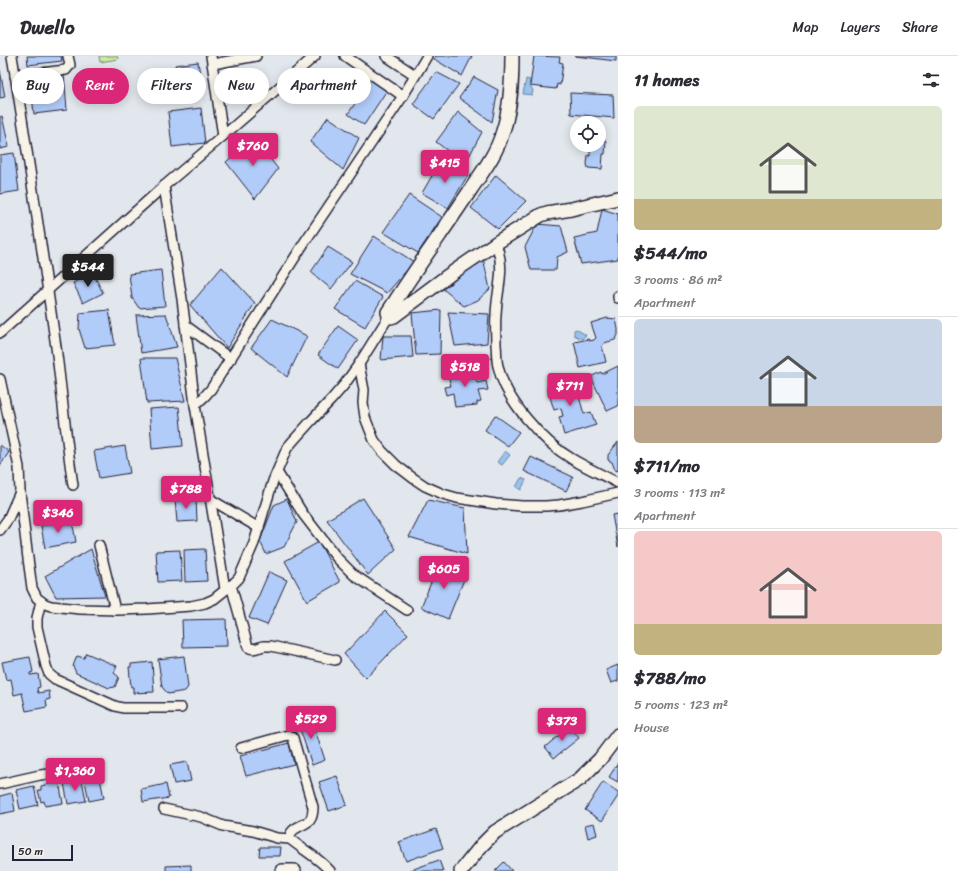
<!DOCTYPE html>
<meta charset="utf-8">
<style>
:root{--surface:#fff;--page:#f7f7f7;--text:#2b2b33;--muted:#7c7c81;--line:#e1e1e2;--accent:#db2777}
body{margin:0;font-family:Sriracha,sans-serif;background:var(--page);color:var(--text);height:100vh;display:flex;flex-direction:column;font-size:15px;white-space:nowrap}
*{box-sizing:border-box;margin:0}
p{font-size:13px;color:var(--muted)}
.icon{flex:none;width:22px;height:22px;fill:none;stroke:currentColor;stroke-width:2;stroke-linecap:round;stroke-linejoin:round}
.map{position:relative;flex:1;overflow:hidden}
.details{display:flex;flex-direction:column;background:var(--surface);width:340px}
.details>*{flex:none}
.guide{position:absolute;left:12px;top:12px;width:380px;height:36px;display:flex;gap:8px}
.buttons{position:absolute;left:570px;top:60px;display:grid;gap:8px}
.buttons a{display:grid;place-items:center;width:36px;height:36px;border-radius:50%;background:var(--surface);box-shadow:0 2px 10px #0003;font-size:20px}
.scale{position:absolute;left:12px;bottom:10px;width:61px;box-sizing:border-box;padding-left:4px;border:2px solid #22223b;border-top:0;font-size:11px;line-height:14px;white-space:nowrap;color:#22223b;-webkit-text-stroke:3px #f7f3e8;paint-order:stroke}
.price{position:absolute;translate:-50% -34px;padding:0 9px;border-radius:4px;background:var(--accent);color:#fff;font-size:13px;line-height:26px;filter:drop-shadow(0 1px 2px #0008)}
.price::after{content:'';position:absolute;left:50%;top:24px;width:12px;height:9px;margin-left:-6px;background:inherit;clip-path:polygon(0 0,100% 0,50% 100%)}
.price.current{background:#222;color:#fff}
ul{padding:0;list-style:none}
li{display:grid;align-content:center;gap:8px;height:212px;padding:0 16px}
li+li{border-top:1px solid var(--line)}
li span{display:grid;place-items:center;height:124px;border-radius:6px;color:#555}
li>.icon{margin-inline-start:auto}
span .icon{width:72px;height:72px;fill:#fffc;stroke-width:1}
li b{font-size:17px}
h2{display:flex;justify-content:space-between;align-items:center;height:48px;padding:0 16px;font-size:17px}
.tag{padding:0 14px;border-radius:18px;background:var(--surface);box-shadow:0 2px 10px #0003;font-size:14px;line-height:36px}
.tag.current{background:var(--accent);color:#fff}
header{display:flex;align-items:center;gap:24px;box-sizing:border-box;height:56px;padding:0 20px;background:var(--surface);border-bottom:1px solid var(--line)}
header strong{font-size:19px}
nav{display:flex;gap:22px;margin-inline-start:auto;font-size:14px}
main{display:flex;flex:1;min-height:0}
.map>svg:first-child{display:block}
.green{fill:#c9eba4;stroke:#768670}
.water{fill:#97c3ed;stroke:#6883a6}
.building{fill:#b2ccf9;stroke:#22223b}
.lines{fill:none;stroke-linecap:round;stroke-linejoin:round}
.street-casing{stroke:#22223b;stroke-width:12}
.secondary-casing{stroke:#22223b;stroke-width:16}
.street{stroke:#f7f3e8;stroke-width:9}
.secondary{stroke:#f7f3e8;stroke-width:13}
</style>
<header>
<strong>Dwello</strong>
<nav><a>Map</a><a>Layers</a><a>Share</a></nav>
</header>
<main>
<div class="map">
<svg width="618" height="815" viewBox="0 0 618 815">
<rect width="100%" height="100%" fill="#e2e7ed"/>
<filter id="ink" filterUnits="userSpaceOnUse"><feTurbulence type="fractalNoise" baseFrequency=".025" numOctaves="2"/><feDisplacementMap in="SourceGraphic" scale="8" xChannelSelector="R" yChannelSelector="G"/><feConvolveMatrix kernelMatrix="1 2 1 2 8 2 1 2 1" color-interpolation-filters="sRGB"/></filter>
<g filter="url(#ink)">
<path class="green" d="M99 0H117L118 3 100 6Z"/>
<g class="water">
<path d="M526 23 530 24 529 29 533 34 532 39 523 38Z"/>
<path d="M576 273 586 279 582 283 574 279V274Z"/>
<path d="M505 395 510 399 502 409 497 406Z"/>
<path d="M521 422 526 424 521 434 516 431Z"/>
</g>
<g class="building">
<path d="M27 0H61L62 5 28 9Z"/>
<path d="M436 0H472L462 20 434 3Z"/>
<path d="M534 0 560 1 559 6 563 7 560 29 557 28 556 33 530 30Z"/>
<path d="M575 0H616V5Z"/>
<path d="M198 6 203 37 180 40 175 9Z"/>
<path d="M0 14 5 41 0 42Z"/>
<path d="M436 16 459 28 434 63 413 48Z"/>
<path d="M64 17 67 54 34 58 30 21Z"/>
<path d="M474 21 498 34 492 66 459 42Z"/>
<path d="M371 23 387 34 364 69 348 58Z"/>
<path d="M570 37 613 39 614 62 571 58Z"/>
<path d="M201 52 205 87 172 91 168 56Z"/>
<path d="M458 56 482 76 465 108 436 86Z"/>
<path d="M2 60 9 91 0 93V61Z"/>
<path d="M328 61 359 82 343 114 310 86Z"/>
<path d="M254 82 278 113 255 143 226 106Z"/>
<path d="M599 84 606 85 605 98H603L602 113 588 112 587 108 588 99 590 100V89H599Z"/>
<path d="M14 97 19 135 0 138V99Z"/>
<path d="M441 104 468 119 448 152 422 137Z"/>
<path d="M496 119 526 145 498 173 471 152Z"/>
<path d="M409 139 442 161 418 197 383 176Z"/>
<path d="M602 153 618 158V203L581 208 574 182 597 177Z"/>
<path d="M537 168 561 170 568 196 557 201 556 214H531L525 191Z"/>
<path d="M374 180 414 206 387 237 350 218Z"/>
<path d="M328 191 352 206 331 233 311 216Z"/>
<path d="M483 202 490 233 478 244 464 250 443 233Z"/>
<path d="M222 211 255 247 227 292 190 249Z"/>
<path d="M161 214 165 250 139 252 132 242 129 218Z"/>
<path d="M93 217 103 237 83 247 73 227Z"/>
<path d="M355 225 383 241 365 271 335 253Z"/>
<path d="M109 254 115 289 85 292 79 273 80 257Z"/>
<path d="M441 254 440 298 416 299 412 257Z"/>
<path d="M448 256 489 258 487 287 455 290Z"/>
<path d="M166 258 177 291 141 297 136 259Z"/>
<path d="M607 262 616 263 618 273V279L615 284 604 287 602 290 606 306 580 312 574 286 589 283V285L594 284 596 282 591 267Z"/>
<path d="M272 263 307 280 287 321 251 292Z"/>
<path d="M338 270 358 284 338 313 318 299Z"/>
<path d="M383 280H411L413 301 381 304Z"/>
<path d="M141 302H175L185 345 147 347Z"/>
<path d="M618 310V350L607 355 591 321H590L601 316 602 318Z"/>
<path d="M471 313 472 315 474 314 477 327 486 325 488 334 478 335 481 345 477 346V349L455 351 453 337 446 339 444 331 451 330 448 319 452 318V316Z"/>
<path d="M574 323 584 358 591 356 596 369 564 379 559 361 563 360 561 352 554 354 547 331Z"/>
<path d="M179 351 183 390 152 393 149 353Z"/>
<path d="M495 359 519 376 508 390 485 374Z"/>
<path d="M618 386V415L615 414 612 406 608 404V399Z"/>
<path d="M0 389 9 396 0 410Z"/>
<path d="M125 390 130 417 99 422 94 395Z"/>
<path d="M531 401 573 421 566 435 524 415Z"/>
<path d="M196 442 197 465 177 466 175 444Z"/>
<path d="M363 442 396 493 368 519 327 464Z"/>
<path d="M287 443 297 466 284 491 266 498 260 485 274 449Z"/>
<path d="M428 444 465 452 467 498 409 481Z"/>
<path d="M618 458V491L612 459Z"/>
<path d="M72 464 76 486 45 492 41 470Z"/>
<path d="M319 486 340 526 307 545 285 505Z"/>
<path d="M91 493 105 540 56 541 45 520Z"/>
<path d="M205 493 207 525 185 526 184 494Z"/>
<path d="M180 494 182 525 158 526 156 495Z"/>
<path d="M439 507 467 516 448 563 421 551Z"/>
<path d="M269 516 287 524 267 569 249 562Z"/>
<path d="M385 555 408 578 366 622 344 598Z"/>
<path d="M226 563 227 590 183 591 182 564Z"/>
<path d="M86 597 117 610 114 617 119 621 115 631 109 632 76 617 73 610 77 600 84 602Z"/>
<path d="M184 600 188 631 185 635 168 638 162 631 158 603Z"/>
<path d="M30 601 33 616 30 617V619L38 618 40 631 37 632 38 637 49 635 50 643 46 644 47 651 26 655 22 637 14 639 11 623 6 624 2 606Z"/>
<path d="M152 606 154 636 133 637V631H131L129 611H131V608Z"/>
<path d="M618 609V625L611 627 606 614Z"/>
<path d="M310 659 325 704 312 709 297 664Z"/>
<path d="M570 670 579 682 554 702 545 691Z"/>
<path d="M289 687 294 708 246 720 240 700Z"/>
<path d="M187 706 191 725 174 728 170 709Z"/>
<path d="M618 707V726L609 721Z"/>
<path d="M337 720 347 749 329 755 319 726Z"/>
<path d="M100 722 104 742 89 745 85 725Z"/>
<path d="M82 724 86 745 68 748 64 727Z"/>
<path d="M59 726 63 747 45 750 44 745 41 746 38 734H41V730Z"/>
<path d="M603 726 618 736V740L602 765 585 754Z"/>
<path d="M166 728 169 742 143 746 141 733Z"/>
<path d="M34 730 38 749 20 753 16 734Z"/>
<path d="M12 737 15 755 0 758V740Z"/>
<path d="M594 767 597 779 588 782 585 769Z"/>
<path d="M436 773 443 792 406 805 399 786Z"/>
<path d="M260 791H281L280 800H259Z"/>
<path d="M439 804 443 815H408Z"/>
<path d="M504 806 512 815H495Z"/>
<path d="M191 809V815H166V810Z"/>
</g>
<g class="lines">
<g class="street-casing">
<g id="street">
<path d="M12 0C28 97 42 194 56 291 62 337 66 383 73 429"/>
<path d="M211 0 223 80"/>
<path d="M345 0 403 40"/>
<path d="M386 0 415 19"/>
<path d="M213 8 256 0"/>
<path d="M15 20 66 14 70 9 68 0"/>
<path d="M164 130 182 243 195 349"/>
<path d="M496 187C506 215 497 231 496 259 495 269 496 279 496 289 497 296 496 303 498 310 505 344 543 386 572 403 587 412 603 419 618 427"/>
<path d="M618 240V242"/>
<path d="M185 269 231 303"/>
<path d="M0 277 164 130 223 80 315 0"/>
<path d="M359 308 364 334 363 347 365 361 368 369 374 384 382 395 396 409 413 422 425 430 443 438 457 442 496 448 522 450H546L559 449 582 445 618 437"/>
<path d="M0 323 19 411 20 436 27 495 32 532 37 542 45 548 51 550 80 553 119 554 147 553 191 550 205 547 214 543 234 527 239 522 254 487 273 425 287 392 293 385 311 365 331 344 344 329 359 308 389 260"/>
<path d="M277 416 303 458 337 502 354 519 407 554"/>
<path d="M210 443 259 472"/>
<path d="M0 474 8 463 20 436"/>
<path d="M99 489 115 554"/>
<path d="M231 529 248 591C254 595 258 591 264 590 266 590 269 590 271 590L335 604"/>
<path d="M225 533 195 349 204 341 211 333 306 184 403 40 427 0"/>
<path d="M41 545 37 562V571L46 610 49 618 55 623 115 650 123 652H181"/>
<path d="M241 692 288 679 291 680 293 682 313 751C313 755 313 760 310 764 303 771 289 771 290 783 303 794 319 802 330 815"/>
<path d="M0 728 40 719 79 715"/>
<path d="M164 753 201 761 223 770 253 775 277 782 290 783"/>
</g>
</g>
<g class="secondary-casing">
<g id="secondary">
<path d="M512 0C512 25 511 51 503 75 497 97 483 115 471 133 446 171 419 208 394 247L388 256 389 260 391 261 394 260 449 219 496 187 541 159 547 157 571 153 618 142"/>
<path d="M282 815H294"/>
<path d="M461 815 482 789 495 776 580 723 600 703 618 679"/>
</g>
</g>
<use href="#street" class="street"/>
<use href="#secondary" class="secondary"/>
</g>
</g>
</svg>
<div class="buttons">
<a><svg class="icon" aria-label="locate" viewBox="0 0 24 24"><circle cx="12" cy="12" r="6"/><path d="M12 2v4M12 18v4M2 12h4M18 12h4"/></svg></a>
</div>
<div class="scale">50 m</div>
<b class="price" style="left:253px;top:111px">$760</b>
<b class="price" style="left:445px;top:128px">$415</b>
<b class="price current" style="left:88px;top:232px">$544</b>
<b class="price" style="left:465px;top:332px">$518</b>
<b class="price" style="left:570px;top:351px">$711</b>
<b class="price" style="left:186px;top:454px">$788</b>
<b class="price" style="left:58px;top:478px">$346</b>
<b class="price" style="left:444px;top:534px">$605</b>
<b class="price" style="left:311px;top:684px">$529</b>
<b class="price" style="left:562px;top:686px">$373</b>
<b class="price" style="left:75px;top:736px">$1,360</b>
<div class="guide">
<a class="tag">Buy</a>
<a class="tag current">Rent</a>
<a class="tag">Filters</a>
<a class="tag">New</a>
<a class="tag">Apartment</a>
</div>
</div>
<section class="details">
<h2>11 homes<svg class="icon" aria-label="filters" viewBox="0 0 24 24"><path d="M4 7h16M4 17h16"/><circle cx="9" cy="7" r="2"/><circle cx="15" cy="17" r="2"/></svg></h2>
<ul>
<li><span style="background:linear-gradient(#dfe7d0 75%,#c2b280 0)"><svg class="icon" aria-label="home" viewBox="0 0 24 24"><path d="M3 11l9-7 9 7M6 9v11h12V9"/></svg></span><div><b>$544/mo</b><p>3 rooms · 86 m²</p><p>Apartment</p></div></li>
<li><span style="background:linear-gradient(#c9d6e8 70%,#b9a48a 0)"><svg class="icon" aria-label="home" viewBox="0 0 24 24"><path d="M3 11l9-7 9 7M6 9v11h12V9"/></svg></span><div><b>$711/mo</b><p>3 rooms · 113 m²</p><p>Apartment</p></div></li>
<li><span style="background:linear-gradient(#f6c9c9 75%,#c2b280 0)"><svg class="icon" aria-label="home" viewBox="0 0 24 24"><path d="M3 11l9-7 9 7M6 9v11h12V9"/></svg></span><div><b>$788/mo</b><p>5 rooms · 123 m²</p><p>House</p></div></li>
</ul>
</section>
</main>
